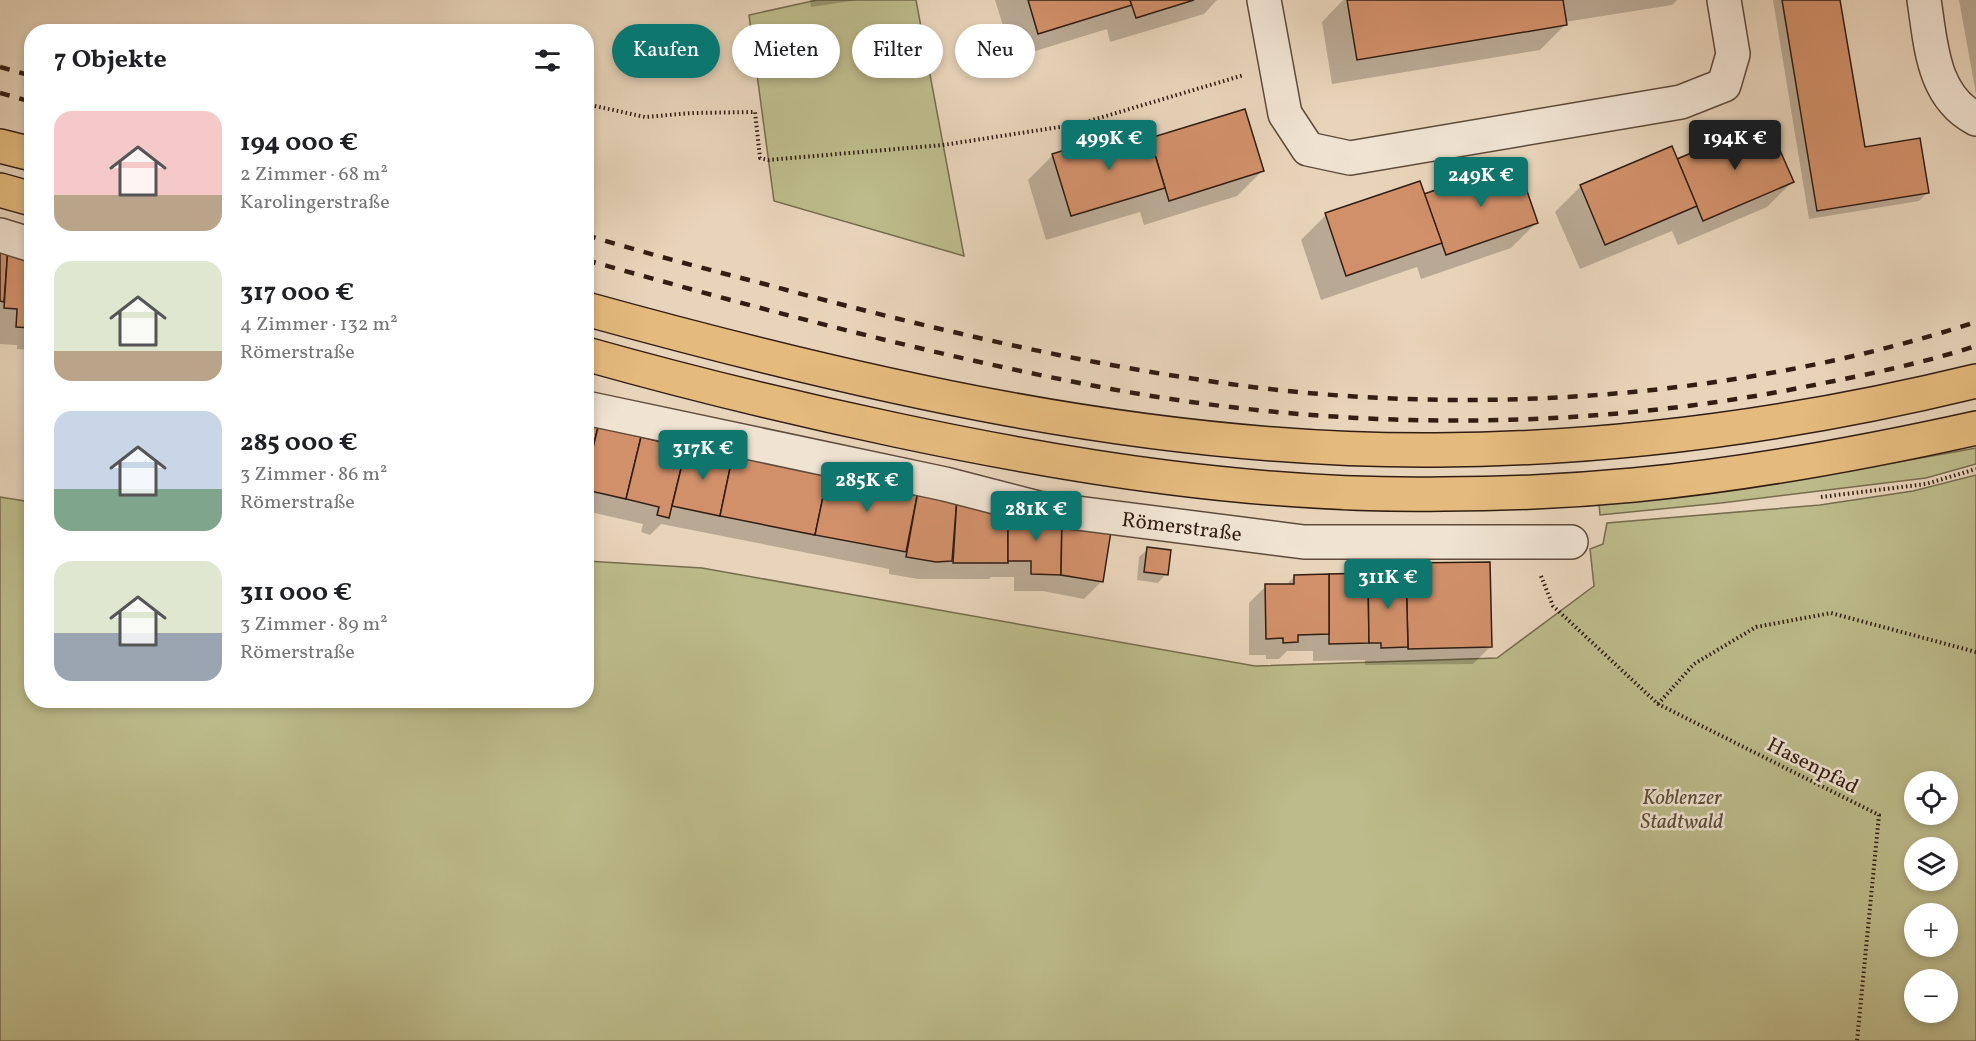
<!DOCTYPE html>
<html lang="de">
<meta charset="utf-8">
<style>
:root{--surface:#fff;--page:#f2f2f2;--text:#202124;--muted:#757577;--accent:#0f766e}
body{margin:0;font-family:Vollkorn,serif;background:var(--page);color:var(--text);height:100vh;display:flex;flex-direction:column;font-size:22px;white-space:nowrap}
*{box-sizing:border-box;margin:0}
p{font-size:20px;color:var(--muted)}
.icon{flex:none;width:33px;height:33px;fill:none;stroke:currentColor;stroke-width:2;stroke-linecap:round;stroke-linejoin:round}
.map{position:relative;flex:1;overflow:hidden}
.drawer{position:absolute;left:24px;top:24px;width:570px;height:684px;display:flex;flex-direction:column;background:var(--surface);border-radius:24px;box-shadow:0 3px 9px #0003}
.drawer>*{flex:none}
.top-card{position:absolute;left:612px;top:24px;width:570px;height:54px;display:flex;gap:12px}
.controls{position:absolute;left:1904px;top:771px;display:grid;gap:12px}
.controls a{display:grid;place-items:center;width:54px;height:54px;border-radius:50%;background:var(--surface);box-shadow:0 3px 9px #0003;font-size:30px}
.price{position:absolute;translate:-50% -51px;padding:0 14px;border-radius:6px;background:var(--accent);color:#fff;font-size:20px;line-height:39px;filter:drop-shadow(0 2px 3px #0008)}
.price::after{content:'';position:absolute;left:50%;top:36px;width:18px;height:14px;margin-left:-9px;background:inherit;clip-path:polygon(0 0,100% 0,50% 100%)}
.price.on{background:#222;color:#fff}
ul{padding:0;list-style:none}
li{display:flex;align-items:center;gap:18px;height:150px;padding:0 30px}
li span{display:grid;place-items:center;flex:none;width:168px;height:120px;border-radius:18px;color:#555}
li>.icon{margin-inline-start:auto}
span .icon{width:72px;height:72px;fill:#fffc;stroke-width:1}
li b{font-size:26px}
h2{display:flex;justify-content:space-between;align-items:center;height:72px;padding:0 30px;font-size:26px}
.tag{padding:0 21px;border-radius:27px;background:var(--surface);box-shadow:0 3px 9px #0003;font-size:21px;line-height:54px}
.tag.on{background:var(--accent);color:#fff}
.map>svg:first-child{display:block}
.green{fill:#bdbb8b;stroke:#776c4e;stroke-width:1.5;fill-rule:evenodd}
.shadow{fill:#0003}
.building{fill:#d1906a;stroke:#311d12;stroke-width:1.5}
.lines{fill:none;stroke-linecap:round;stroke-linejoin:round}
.minor-casing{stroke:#5f4b3c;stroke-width:36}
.highway-casing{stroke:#311d12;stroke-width:36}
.path{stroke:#311d12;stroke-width:4;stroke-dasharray:1.5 3;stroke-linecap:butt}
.minor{stroke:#f0e3d2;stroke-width:33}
.highway{stroke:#e4ba7d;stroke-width:33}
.rail{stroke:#311d12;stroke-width:4.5;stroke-dasharray:10 10;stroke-linecap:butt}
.labels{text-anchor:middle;stroke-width:5;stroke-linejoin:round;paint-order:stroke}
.street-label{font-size:21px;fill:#311d12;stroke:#f0e3d2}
.park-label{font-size:21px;font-style:italic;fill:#5b4c36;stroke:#f0e3d2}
</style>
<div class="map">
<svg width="1976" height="1041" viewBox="0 0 1976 1041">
<rect width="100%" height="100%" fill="#e8d4ba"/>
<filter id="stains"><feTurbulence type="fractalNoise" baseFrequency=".00333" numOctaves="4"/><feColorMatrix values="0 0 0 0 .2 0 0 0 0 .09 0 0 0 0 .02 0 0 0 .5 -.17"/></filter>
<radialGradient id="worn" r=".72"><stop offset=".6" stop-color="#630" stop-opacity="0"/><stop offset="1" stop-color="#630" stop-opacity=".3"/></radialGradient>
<g class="green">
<path d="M817 0H916L964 256 774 201 749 15Z"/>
<path d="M1976 448V464L1926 478 1721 503 1600 515 1599 504C1726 492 1851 471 1976 448Z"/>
<path d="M1976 475V1041H0V497L31 502 32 700H586L587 561 702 568 1255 666 1497 658 1594 586 1590 549 1603 544 1607 523 1820 505 1913 491ZM1914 782H1947V814H1914ZM1914 848H1947V880H1914ZM1914 914H1947V946H1914ZM1914 980H1947V1012H1914Z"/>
</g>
<g class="shadow">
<path d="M810 0H858L811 7Z"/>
<path d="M995 0H1217L1204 14 1110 42 1107 29 1013 58Z"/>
<path d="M1343 0H1677L1672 5 1565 22V25L1540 50 1332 84 1322 22Z"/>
<path d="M1773 0H1839L1863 149 1928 192 1919 201 1809 219Z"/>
<path d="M1959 0H1976V94Z"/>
<path d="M1244 111 1262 171 1237 196 1144 225 1140 212 1046 240 1028 180 1053 155 1149 139Z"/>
<path d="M1676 161 1792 182 1767 207 1678 245 1672 231 1580 269 1555 212 1581 186Z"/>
<path d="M1423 196 1536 223 1511 248 1421 279 1417 267 1321 300 1301 240 1326 215Z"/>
<path d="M0 248 32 256V350L17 349V345L0 344Z"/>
<path d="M586 425 686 449 956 499 1102 581 1084 599 1043 591H1014V577H991L989 579H918L889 574V569L661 524 650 535 641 532 643 524 586 511Z"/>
<path d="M1148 549 1166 574 1158 583 1137 580 1139 557Z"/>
<path d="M1407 565 1490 647 1473 664 1365 665V660L1313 661V651H1287L1279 659H1266V655H1249V603L1266 586H1285L1295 576 1397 574Z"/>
</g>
<g class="building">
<path d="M1028 0H1130L1132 5 1038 34Z"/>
<path d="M1130 0H1194L1136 18Z"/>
<path d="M1347 0H1563L1567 25 1357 60Z"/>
<path d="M1782 0H1840L1865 147 1920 138 1929 193 1817 211Z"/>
<path d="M1245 109 1264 171 1169 201 1150 138Z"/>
<path d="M1767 121 1794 182 1703 221 1677 159Z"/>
<path d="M1146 125 1165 188 1071 216 1052 154Z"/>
<path d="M1672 146 1697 206 1605 245 1580 185Z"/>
<path d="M1517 162 1538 223 1446 255 1424 194Z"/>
<path d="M1420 181 1442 243 1346 276 1325 213Z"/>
<path d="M0 246 8 247 4 302 0 301Z"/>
<path d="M8 247 32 254V328L16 327 17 309 4 308Z"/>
<path d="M586 424 598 427 586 477Z"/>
<path d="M598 427 641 437 626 499 586 490V477Z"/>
<path d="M641 437 686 448 669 518 657 515 659 507 626 499Z"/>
<path d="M686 448 733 454 720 516 672 506Z"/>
<path d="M733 454 828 473 815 535 720 516Z"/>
<path d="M828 473 918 491 906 552 815 535Z"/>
<path d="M918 491 957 497 952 561 936 562 906 557Z"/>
<path d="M957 497 1008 511V563H953Z"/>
<path d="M1008 511 1062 517 1061 575 1031 574V561H1008Z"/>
<path d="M1062 517 1112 525 1103 582 1061 575Z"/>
<path d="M1147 547 1171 550 1168 575 1144 572Z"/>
<path d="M1490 562 1492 647 1408 649 1406 563Z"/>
<path d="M1368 573 1369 643 1329 644V574Z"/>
<path d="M1368 573H1406L1408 647 1381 648V643H1369Z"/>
<path d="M1329 574V634L1298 635V642L1283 643V638L1266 639 1265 584H1294V575Z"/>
</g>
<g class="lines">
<g class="minor-casing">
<g id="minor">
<path d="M1264 0 1285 114 1308 149 1350 158 1681 102 1724 85 1733 54 1724 0"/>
<path d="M1924 0C1931 44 1932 96 1976 119"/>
<path d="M0 235 32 245"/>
<path id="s1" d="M586 408 945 484 1038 508 1304 542H1571"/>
</g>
</g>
<g class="highway-casing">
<g id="highway">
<path d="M0 146 32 154"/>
<path d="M0 190 32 199"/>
<path d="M586 309C861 385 1150 452 1436 450 1619 449 1799 424 1976 381"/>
<path d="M586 354C689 383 792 408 896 430 1075 468 1259 497 1443 494 1507 494 1571 491 1634 485 1749 474 1863 453 1976 428"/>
</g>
</g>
<g class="path">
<path d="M586 104 645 117 692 113 755 112 760 158 768 160 943 145 1079 124 1244 75"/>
<path d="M1821 497 1926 484 1976 469"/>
<path d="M1541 576 1553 606 1658 704 1879 815 1857 1041"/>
<path d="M1658 704 1694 664 1756 627 1831 613 1976 652"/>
</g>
<use href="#minor" class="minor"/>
<use href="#highway" class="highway"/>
<g class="rail">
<path d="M0 67 32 76"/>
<path d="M0 93 32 102"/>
<path d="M586 235C648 254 710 270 772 286 923 327 1075 363 1230 384 1475 418 1741 398 1976 322"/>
<path d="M586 260C760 309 934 356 1111 389 1346 432 1590 432 1824 383 1875 373 1926 362 1976 346"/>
</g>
</g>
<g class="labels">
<g class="street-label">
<text dy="7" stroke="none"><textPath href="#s1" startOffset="608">Römerstraße</textPath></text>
<text transform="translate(1813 765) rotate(27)" y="7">Hasenpfad</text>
</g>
<g class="park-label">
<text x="1682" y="804">Koblenzer<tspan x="1682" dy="24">Stadtwald</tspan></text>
</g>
</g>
<rect width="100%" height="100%" filter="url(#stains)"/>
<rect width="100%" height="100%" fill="url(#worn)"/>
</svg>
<div class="controls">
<a><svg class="icon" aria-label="locate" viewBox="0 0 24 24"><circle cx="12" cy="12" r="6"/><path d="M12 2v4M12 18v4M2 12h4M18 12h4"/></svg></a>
<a><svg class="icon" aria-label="layers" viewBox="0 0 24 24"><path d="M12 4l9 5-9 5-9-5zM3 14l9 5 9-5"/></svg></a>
<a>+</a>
<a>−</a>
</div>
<b class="price" style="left:1109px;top:171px">499K €</b>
<b class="price on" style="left:1735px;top:171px">194K €</b>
<b class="price" style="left:1481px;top:208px">249K €</b>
<b class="price" style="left:703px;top:481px">317K €</b>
<b class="price" style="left:867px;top:513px">285K €</b>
<b class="price" style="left:1036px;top:542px">281K €</b>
<b class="price" style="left:1388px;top:610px">311K €</b>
<div class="top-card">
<a class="tag on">Kaufen</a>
<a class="tag">Mieten</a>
<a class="tag">Filter</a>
<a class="tag">Neu</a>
</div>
<section class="drawer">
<h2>7 Objekte<svg class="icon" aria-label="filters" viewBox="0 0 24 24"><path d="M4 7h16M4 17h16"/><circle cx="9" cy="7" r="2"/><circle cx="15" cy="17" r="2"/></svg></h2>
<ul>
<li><span style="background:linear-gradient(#f6c9c9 70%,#b9a48a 0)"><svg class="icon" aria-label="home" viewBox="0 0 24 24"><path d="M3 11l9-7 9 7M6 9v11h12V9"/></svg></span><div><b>194 000 €</b><p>2 Zimmer · 68 m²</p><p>Karolingerstraße</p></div></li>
<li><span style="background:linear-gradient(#dfe7d0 75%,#b9a48a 0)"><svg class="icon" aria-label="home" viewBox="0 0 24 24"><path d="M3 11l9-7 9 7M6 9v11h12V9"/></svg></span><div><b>317 000 €</b><p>4 Zimmer · 132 m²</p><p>Römerstraße</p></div></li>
<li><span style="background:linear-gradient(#c9d6e8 65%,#7fa58c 0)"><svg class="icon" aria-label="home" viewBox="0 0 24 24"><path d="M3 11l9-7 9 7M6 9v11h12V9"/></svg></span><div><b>285 000 €</b><p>3 Zimmer · 86 m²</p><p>Römerstraße</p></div></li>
<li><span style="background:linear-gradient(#dfe7d0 60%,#9aa5b1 0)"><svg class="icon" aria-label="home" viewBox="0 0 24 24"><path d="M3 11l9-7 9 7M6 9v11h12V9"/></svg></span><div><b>311 000 €</b><p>3 Zimmer · 89 m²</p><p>Römerstraße</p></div></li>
</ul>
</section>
</div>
